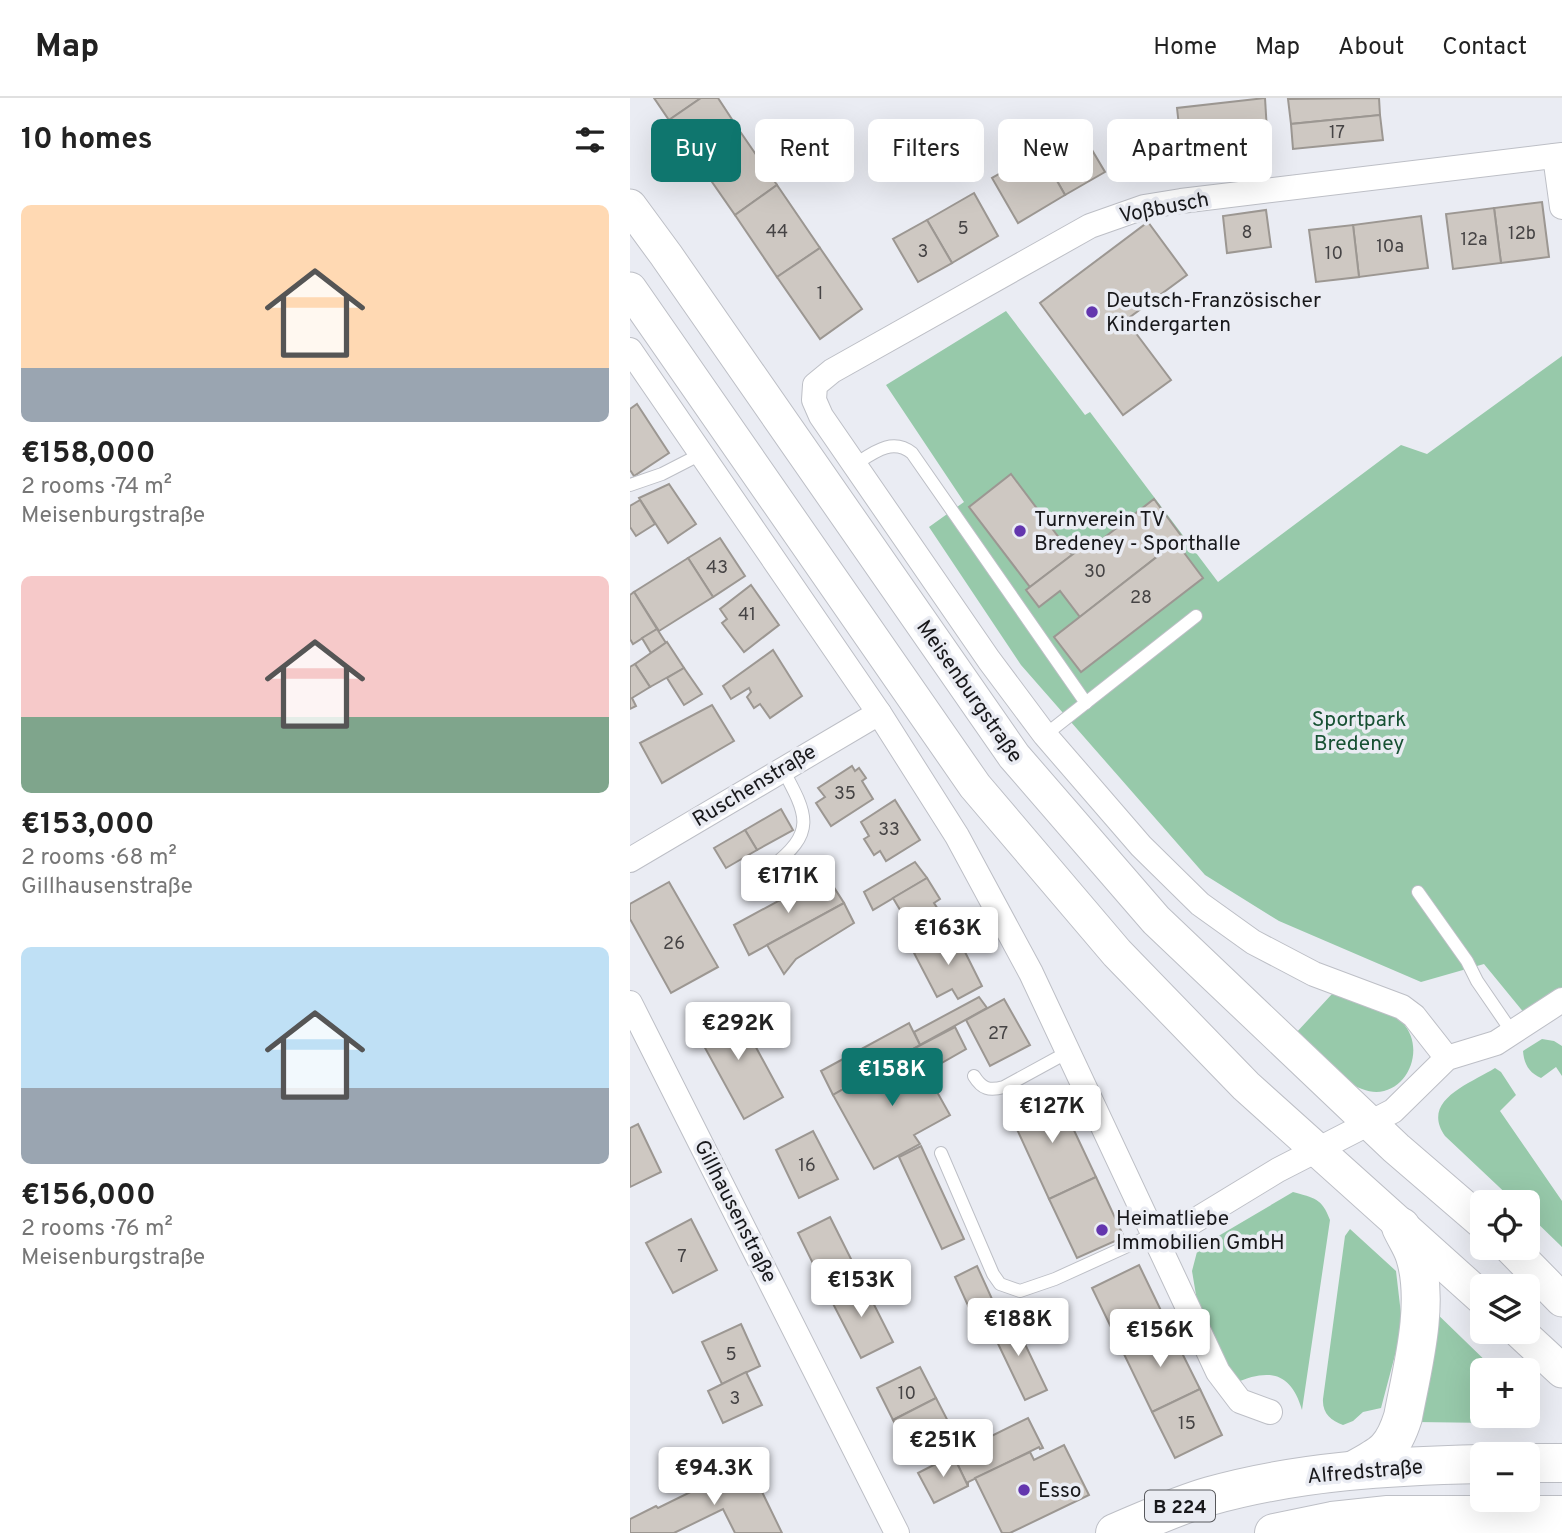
<!DOCTYPE html>
<meta charset="utf-8">
<style>
:root{--surface:#fff;--page:#f2f2f2;--text:#222;--muted:#767676;--line:#e0e0e0;--accent:#0f766e}
body{margin:0;font-family:Overpass,sans-serif;background:var(--page);color:var(--text);height:100vh;display:flex;flex-direction:column;font-size:26px;white-space:nowrap}
*{box-sizing:border-box;margin:0}
p{font-size:23px;color:var(--muted)}
.icon{flex:none;width:38px;height:38px;fill:none;stroke:currentColor;stroke-width:2;stroke-linecap:round;stroke-linejoin:round}
.map{position:relative;flex:1;overflow:hidden}
.panel{display:flex;flex-direction:column;background:var(--surface);width:630px}
.panel>*{flex:none}
.hud{position:absolute;left:21px;top:21px;width:665px;height:63px;display:flex;gap:14px}
.buttons{position:absolute;left:840px;top:1092px;display:grid;gap:14px}
.buttons a{display:grid;place-items:center;width:70px;height:70px;border-radius:10px;background:var(--surface);box-shadow:0 7px 28px #0002;font-size:35px}
.price{position:absolute;translate:-50% -60px;padding:0 16px;border-radius:7px;background:#fff;color:#222;font-size:23px;line-height:46px;filter:drop-shadow(0 2px 4px #0008)}
.price::after{content:'';position:absolute;left:50%;top:42px;width:21px;height:16px;margin-left:-10px;background:inherit;clip-path:polygon(0 0,100% 0,50% 100%)}
.price.selected{background:var(--accent);color:#fff}
ul{padding:0;list-style:none}
li{display:grid;align-content:center;gap:14px;height:371px;padding:0 21px}
li span{display:grid;place-items:center;height:217px;border-radius:10px;color:#555}
li>.icon{margin-inline-start:auto}
span .icon{width:126px;height:126px;fill:#fffc;stroke-width:1}
li b{font-size:30px}
h2{display:flex;justify-content:space-between;align-items:center;height:84px;padding:0 21px;font-size:30px}
.pill{padding:0 24px;border-radius:10px;background:var(--surface);box-shadow:0 7px 28px #0002;font-size:24px;line-height:63px}
.pill.selected{background:var(--accent);color:#fff}
header{display:flex;align-items:center;gap:42px;box-sizing:border-box;height:98px;padding:0 35px;background:var(--surface);border-bottom:2px solid var(--line)}
header strong{font-size:33px}
nav{display:flex;gap:38px;margin-inline-start:auto;font-size:24px}
main{display:flex;flex:1;min-height:0}
.map>svg:first-child{display:block}
.green{fill:#97c9aa}
.building{fill:#cec8c2;stroke:#9c9792;stroke-width:2}
.lines{fill:none;stroke-linecap:round;stroke-linejoin:round}
.lane-casing{stroke:#bdbfc6;stroke-width:14}
.street-casing{stroke:#bdbfc6;stroke-width:26}
.secondary-casing{stroke:#bdbfc6;stroke-width:35}
.primary-casing{stroke:#bdbfc6;stroke-width:40}
.lane{stroke:#fff;stroke-width:12}
.street{stroke:#fff;stroke-width:24}
.secondary{stroke:#fff;stroke-width:33}
.primary{stroke:#fff;stroke-width:38}
.poi-dot{fill:#6336ae;stroke:#eaecf3;stroke-width:2.5}
.labels{text-anchor:middle;stroke-width:7;stroke-linejoin:round;paint-order:stroke}
.number-label{font-size:18px;fill:#464445}
.shield{fill:#eaecf3;stroke:#57585c;stroke-width:2}
.shield-label{font-size:19px;font-weight:bold;fill:#18181b}
.street-label{font-size:21px;fill:#18181b;stroke:#eaecf3}
.poi-label{font-size:21px;fill:#18181b;stroke:#eaecf3;text-anchor:start}
.park-label{font-size:21px;fill:#175133;stroke:#eaecf3}
</style>
<header>
<strong>Map</strong>
<nav><a>Home</a><a>Map</a><a>About</a><a>Contact</a></nav>
</header>
<main>
<section class="panel">
<h2>10 homes<svg class="icon" aria-label="filters" viewBox="0 0 24 24"><path d="M4 7h16M4 17h16"/><circle cx="9" cy="7" r="2"/><circle cx="15" cy="17" r="2"/></svg></h2>
<ul>
<li><span style="background:linear-gradient(#ffd9b3 75%,#9aa5b1 0)"><svg class="icon" aria-label="home" viewBox="0 0 24 24"><path d="M3 11l9-7 9 7M6 9v11h12V9"/></svg></span><div><b>€158,000</b><p>2 rooms · 74 m²</p><p>Meisenburgstraße</p></div></li>
<li><span style="background:linear-gradient(#f6c9c9 65%,#7fa58c 0)"><svg class="icon" aria-label="home" viewBox="0 0 24 24"><path d="M3 11l9-7 9 7M6 9v11h12V9"/></svg></span><div><b>€153,000</b><p>2 rooms · 68 m²</p><p>Gillhausenstraße</p></div></li>
<li><span style="background:linear-gradient(#bfe0f5 65%,#9aa5b1 0)"><svg class="icon" aria-label="home" viewBox="0 0 24 24"><path d="M3 11l9-7 9 7M6 9v11h12V9"/></svg></span><div><b>€156,000</b><p>2 rooms · 76 m²</p><p>Meisenburgstraße</p></div></li>
</ul>
</section>
<div class="map">
<svg width="932" height="1435" viewBox="0 0 932 1435">
<rect width="100%" height="100%" fill="#eaecf3"/>
<g class="green">
<path d="M376 213 455 317 460 314 588 484 771 347 797 356 932 258V900L899 921 854 866 791 884 649 823 575 777 391 567 299 429 334 404 256 287Z"/>
<path d="M702 896C721 902 759 910 772 924 800 953 772 1007 732 991 713 984 682 950 666 935Z"/>
<path d="M912 941 924 943 932 948V978L926 969 911 980C899 975 894 966 893 953Z"/>
<path d="M865 970 871 974 886 997 870 1013 932 1103V1149L898 1116V1104H885L815 1038C790 1002 840 986 865 970Z"/>
<path d="M663 1094C684 1100 692 1100 700 1122L672 1312C661 1274 639 1270 605 1285L567 1203 562 1173 568 1150Z"/>
<path d="M720 1131 766 1173 771 1216 769 1242 751 1310 733 1314 723 1323 713 1327C701 1323 692 1315 693 1301L715 1138Z"/>
<path d="M800 1209 865 1272H852V1318H865L862 1325 786 1324Z"/>
</g>
<g class="building">
<path d="M24 0H71L39 22Z"/>
<path d="M71 0H88L107 29 64 58 39 22Z"/>
<path d="M635 0 638 50 626 52V60L598 64 597 58 553 64 547 10Z"/>
<path d="M749 0 750 17 661 26 658 1Z"/>
<path d="M750 17 753 42 663 51 661 26Z"/>
<path d="M107 29 147 87 105 117 64 58Z"/>
<path d="M449 30 475 74 435 97 410 53Z"/>
<path d="M410 53 435 97 388 125 362 80Z"/>
<path d="M147 87 190 150 147 179 105 117Z"/>
<path d="M344 95 368 138 322 165 297 122Z"/>
<path d="M912 104 919 159 871 165 864 110Z"/>
<path d="M864 110 871 165 823 171 816 116Z"/>
<path d="M636 112 641 149 597 155 593 118Z"/>
<path d="M791 118 798 170 729 179 723 127Z"/>
<path d="M297 122 322 165 288 184 263 141Z"/>
<path d="M518 124 557 177 496 222 541 282 493 317 410 205Z"/>
<path d="M723 127 729 179 686 184 679 132Z"/>
<path d="M190 150 232 211 190 241 147 179Z"/>
<path d="M7 306 39 355 4 378 0 372V311Z"/>
<path d="M381 376 442 457 400 489 339 409Z"/>
<path d="M39 386 66 426 38 445 9 400Z"/>
<path d="M524 401 552 439 450 519 430 493 409 509 396 492 459 444 462 449Z"/>
<path d="M10 402 25 426 6 438 0 429V408Z"/>
<path d="M90 440 115 478 83 499 58 460Z"/>
<path d="M546 444 573 480 451 574 424 539Z"/>
<path d="M58 460 83 499 29 533 4 494Z"/>
<path d="M121 487 149 527 114 554 92 525 97 521 90 511Z"/>
<path d="M4 494 27 531 3 546 0 541V497Z"/>
<path d="M27 531 36 545 21 555 12 540Z"/>
<path d="M37 544 54 570 20 589 5 566Z"/>
<path d="M143 552 172 598 140 620 130 606 124 610 117 599 121 594 119 590 101 601 93 588Z"/>
<path d="M5 566 20 589 2 600 6 608 0 611V569Z"/>
<path d="M54 570 72 596 54 607 37 580Z"/>
<path d="M82 607 104 643 32 685 10 645Z"/>
<path d="M222 668 225 673 229 670 236 680 232 683 243 701 201 728 186 705 195 699 188 690Z"/>
<path d="M265 702 290 742 256 763 250 753 244 757 234 741 239 738 231 724Z"/>
<path d="M151 711 163 732 127 752 115 732Z"/>
<path d="M115 732 127 752 96 770 84 750Z"/>
<path d="M285 764 297 780 243 812 234 794Z"/>
<path d="M196 777 214 805 119 857 104 827Z"/>
<path d="M297 780 310 801 304 805 317 825 288 842 263 800Z"/>
<path d="M39 784 88 869 41 895 0 821V806Z"/>
<path d="M214 805 224 825 166 861 154 876 137 847Z"/>
<path d="M325 834 352 888 328 901 322 891 307 899 284 855Z"/>
<path d="M349 899 357 910 290 947 284 934Z"/>
<path d="M374 901 400 947 360 968 336 922Z"/>
<path d="M103 907 153 999 114 1021 63 928Z"/>
<path d="M279 925 290 947 203 997 191 973Z"/>
<path d="M325 929 336 951 296 974 283 951Z"/>
<path d="M283 951 320 1017 284 1037 290 1046 244 1071 203 997Z"/>
<path d="M425 992 466 1079 419 1101 379 1014Z"/>
<path d="M8 1026 31 1074 0 1089V1030Z"/>
<path d="M183 1033 208 1081 169 1100 146 1052Z"/>
<path d="M291 1048 334 1141 312 1151 269 1059Z"/>
<path d="M466 1079 494 1139 447 1160 419 1101Z"/>
<path d="M200 1119 231 1181 199 1198 168 1135Z"/>
<path d="M61 1121 87 1172 43 1195 16 1145Z"/>
<path d="M509 1167 538 1227 491 1250 462 1190Z"/>
<path d="M347 1168 362 1201 340 1212 325 1179Z"/>
<path d="M231 1181 263 1244 231 1260 199 1198Z"/>
<path d="M382 1219 417 1292 395 1302 360 1229Z"/>
<path d="M111 1226 130 1268 92 1286 72 1244Z"/>
<path d="M538 1227 570 1291 522 1314 491 1250Z"/>
<path d="M290 1269 306 1300 263 1322 247 1290Z"/>
<path d="M116 1274 132 1307 93 1325 78 1293Z"/>
<path d="M570 1291 592 1337 545 1360 522 1314Z"/>
<path d="M306 1300 322 1331 279 1353 263 1322Z"/>
<path d="M398 1320 413 1350 410 1351 409 1349 338 1384V1388L323 1357Z"/>
<path d="M434 1347 459 1397 380 1435H372L345 1380 400 1354 404 1362Z"/>
<path d="M323 1357 338 1388 304 1405 288 1375Z"/>
<path d="M117 1363 152 1435H105L93 1411 44 1435H0V1421L26 1408 28 1410 81 1384 80 1381Z"/>
</g>
<g class="lines">
<g class="lane-casing">
<g id="lane">
<path d="M224 367C243 355 262 339 282 355L456 605"/>
<path d="M0 387 32 376 71 356"/>
<path d="M415 637 566 518"/>
<path d="M140 770C187 734 178 718 152 670"/>
<path d="M788 794 837 863 847 883 882 934"/>
<path d="M344 978C352 991 359 993 374 989L438 954"/>
<path d="M311 1055 363 1176 370 1186 390 1193 425 1181 524 1136"/>
</g>
</g>
<g class="street-casing">
<g id="street">
<path d="M925 58 932 109"/>
<path d="M0 252 249 615 327 738 401 875 588 1274 610 1303 640 1314"/>
<path d="M0 762 249 615"/>
<path d="M0 905 267 1435"/>
<path d="M817 960 784 918 772 909 684 876 623 844 570 806 511 748 415 637 359 562 191 318 184 302 185 287 202 273 460 128 514 109 551 103 932 57"/>
<path d="M528 1145 648 1072 763 1013 817 960 866 945 932 902"/>
</g>
</g>
<g class="secondary-casing">
<g id="secondary">
<path d="M0 108 36 157 384 658 526 822 766 1050 852 1124"/>
<path d="M0 191 345 688 487 855 616 988 852 1200"/>
<path d="M881 1150 932 1202"/>
<path d="M890 1234 932 1273"/>
</g>
</g>
<g class="primary-casing">
<g id="primary">
<path d="M898 1365H932"/>
<path d="M726 1371C754 1356 763 1351 773 1319 782 1271 800 1206 785 1158 782 1148 775 1138 771 1129"/>
<path d="M485 1435C516 1422 548 1407 580 1398 669 1373 761 1368 852 1366"/>
<path d="M644 1435 702 1423 758 1417H932"/>
</g>
</g>
<use href="#lane" class="lane"/>
<use href="#street" class="street"/>
<use href="#secondary" class="secondary"/>
<use href="#primary" class="primary"/>
</g>
<g class="poi-dot">
<circle cx="462" cy="214" r="7"/>
<circle cx="390" cy="433" r="7"/>
<circle cx="472" cy="1132" r="7"/>
<circle cx="394" cy="1392" r="7"/>
</g>
<g class="labels">
<g class="number-label">
<text x="707" y="40">17</text>
<text x="333" y="136">5</text>
<text x="147" y="139">44</text>
<text x="617" y="140">8</text>
<text x="892" y="141">12b</text>
<text x="844" y="147">12a</text>
<text x="760" y="154">10a</text>
<text x="293" y="159">3</text>
<text x="704" y="161">10</text>
<text x="190" y="201">1</text>
<text x="87" y="475">43</text>
<text x="465" y="479">30</text>
<text x="511" y="505">28</text>
<text x="117" y="522">41</text>
<text x="215" y="701">35</text>
<text x="259" y="737">33</text>
<text x="44" y="851">26</text>
<text x="368" y="941">27</text>
<text x="177" y="1073">16</text>
<text x="52" y="1164">7</text>
<text x="101" y="1262">5</text>
<text x="277" y="1301">10</text>
<text x="105" y="1306">3</text>
<text x="557" y="1331">15</text>
</g>
<rect class="shield" x="515" y="1392.5" width="70" height="31" rx="5"/>
<g class="shield-label">
<text x="550" y="1415">B 224</text>
</g>
<g class="street-label">
<text transform="translate(534 109) rotate(-11)" y="7">Voßbusch</text>
<text transform="translate(340 593) rotate(55)" y="7">Meisenburgstraße</text>
<text transform="translate(124 687) rotate(-31)" y="7">Ruschenstraße</text>
<text transform="translate(106 1113) rotate(63)" y="7">Gillhausenstraße</text>
<text transform="translate(735 1373) rotate(-5)" y="7">Alfredstraße</text>
</g>
<g class="poi-label">
<text x="476" y="209">Deutsch-Französischer<tspan x="476" dy="24">Kindergarten</tspan></text>
<text x="404" y="428">Turnverein TV<tspan x="404" dy="24">Bredeney - Sporthalle</tspan></text>
<text x="486" y="1127">Heimatliebe<tspan x="486" dy="24">Immobilien GmbH</tspan></text>
<text x="408" y="1399">Esso</text>
</g>
<g class="park-label">
<text x="729" y="628">Sportpark<tspan x="729" dy="24">Bredeney</tspan></text>
</g>
</g>
</svg>
<div class="buttons">
<a><svg class="icon" aria-label="locate" viewBox="0 0 24 24"><circle cx="12" cy="12" r="6"/><path d="M12 2v4M12 18v4M2 12h4M18 12h4"/></svg></a>
<a><svg class="icon" aria-label="layers" viewBox="0 0 24 24"><path d="M12 4l9 5-9 5-9-5zM3 14l9 5 9-5"/></svg></a>
<a>+</a>
<a>−</a>
</div>
<b class="price" style="left:158px;top:817px">€171K</b>
<b class="price" style="left:318px;top:869px">€163K</b>
<b class="price" style="left:108px;top:964px">€292K</b>
<b class="price selected" style="left:262px;top:1010px">€158K</b>
<b class="price" style="left:422px;top:1047px">€127K</b>
<b class="price" style="left:231px;top:1221px">€153K</b>
<b class="price" style="left:388px;top:1260px">€188K</b>
<b class="price" style="left:530px;top:1271px">€156K</b>
<b class="price" style="left:313px;top:1381px">€251K</b>
<b class="price" style="left:84px;top:1409px">€94.3K</b>
<div class="hud">
<a class="pill selected">Buy</a>
<a class="pill">Rent</a>
<a class="pill">Filters</a>
<a class="pill">New</a>
<a class="pill">Apartment</a>
</div>
</div>
</main>
